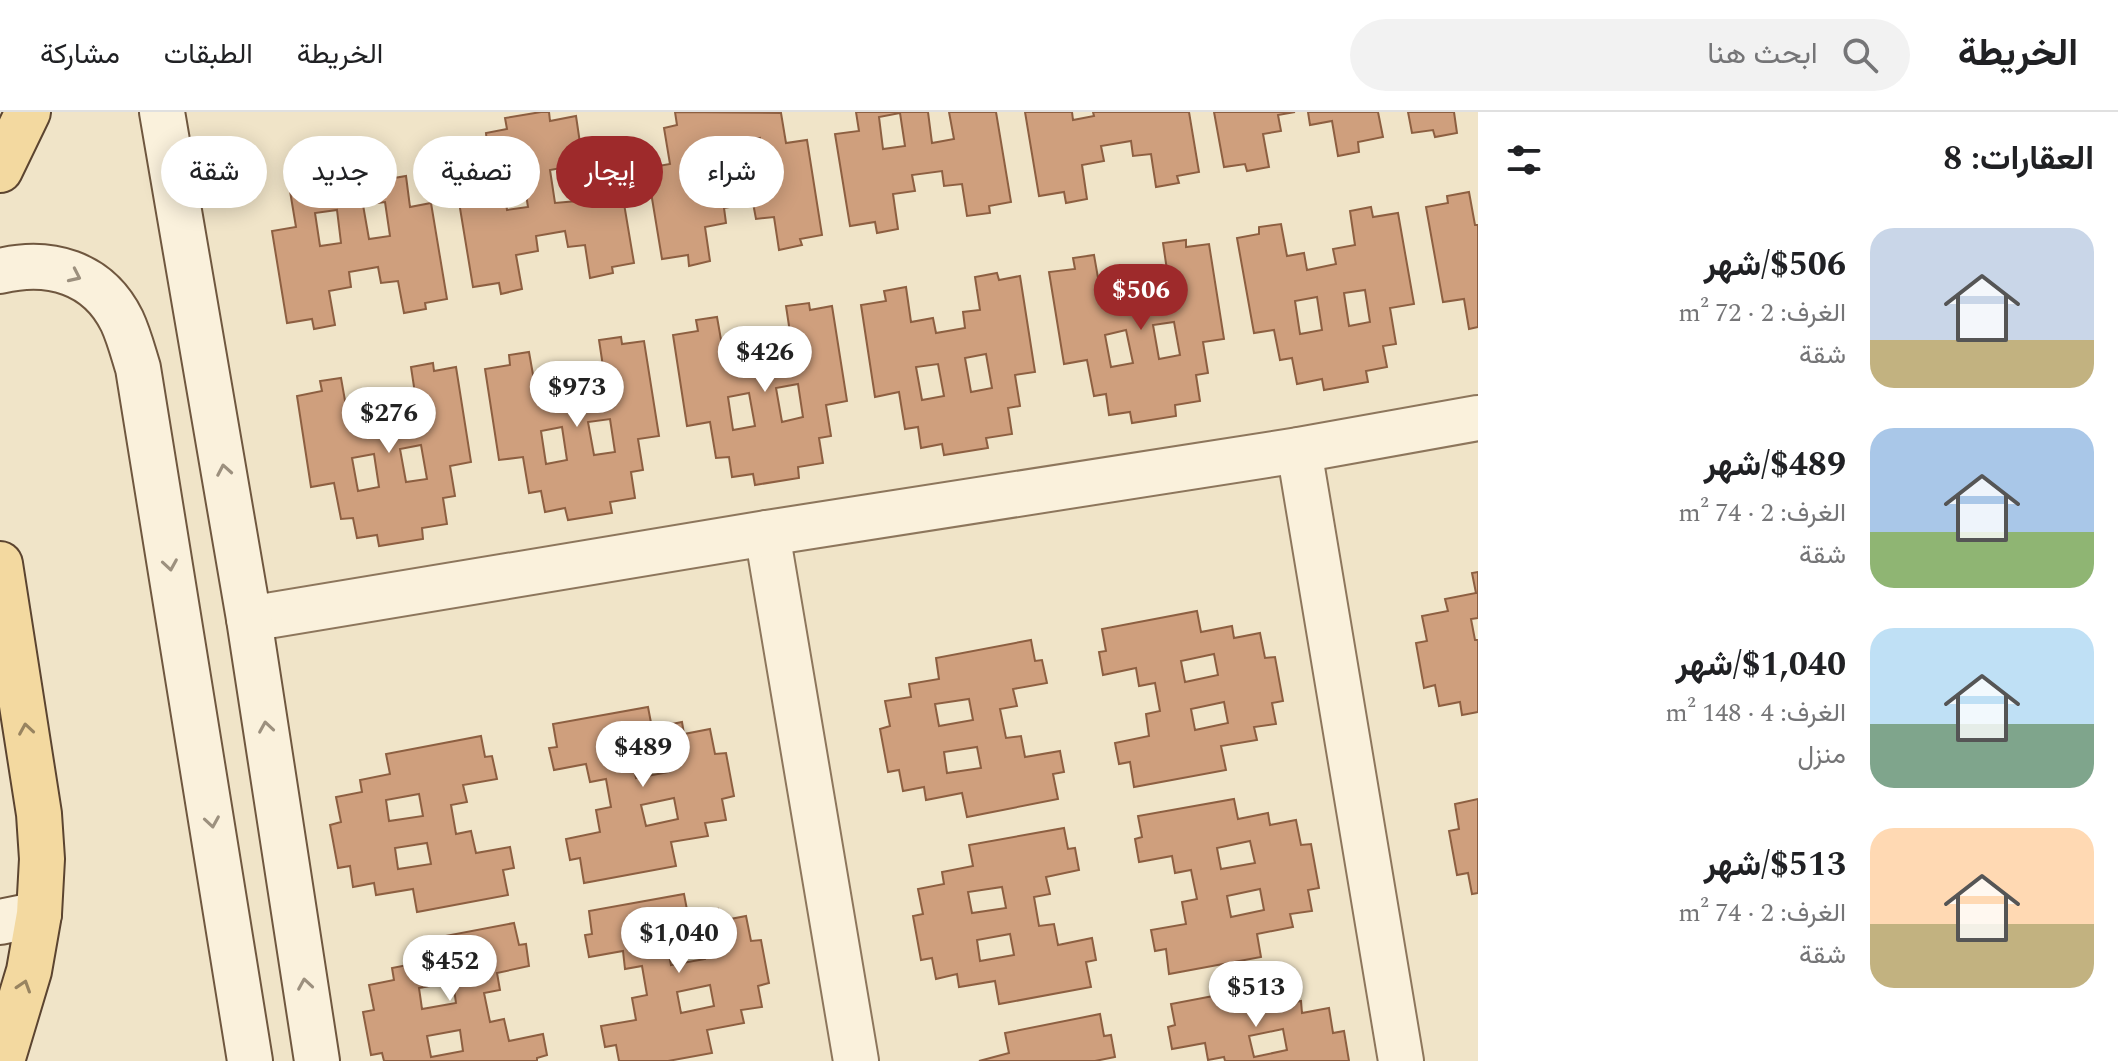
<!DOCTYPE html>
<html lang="ar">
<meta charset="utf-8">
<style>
:root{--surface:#fff;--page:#f2f2f2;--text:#202124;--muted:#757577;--line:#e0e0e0;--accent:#9e2a2b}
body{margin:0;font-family:Spectral,Vazirmatn,serif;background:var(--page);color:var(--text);direction:rtl;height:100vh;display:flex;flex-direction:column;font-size:30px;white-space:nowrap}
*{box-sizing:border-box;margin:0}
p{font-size:26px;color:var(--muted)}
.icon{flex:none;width:44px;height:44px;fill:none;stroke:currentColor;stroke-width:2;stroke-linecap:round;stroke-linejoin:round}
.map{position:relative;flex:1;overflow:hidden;direction:ltr}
.panel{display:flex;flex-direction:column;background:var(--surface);width:640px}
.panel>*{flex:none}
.top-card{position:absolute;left:24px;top:24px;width:760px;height:72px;direction:rtl;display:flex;gap:16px}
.price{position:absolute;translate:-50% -68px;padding:0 18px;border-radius:28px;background:#fff;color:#222;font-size:26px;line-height:52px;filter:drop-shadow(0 2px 4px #0008)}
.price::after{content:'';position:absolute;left:50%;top:48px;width:24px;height:18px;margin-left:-12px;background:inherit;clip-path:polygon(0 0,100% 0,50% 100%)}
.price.selected{background:var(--accent);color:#fff}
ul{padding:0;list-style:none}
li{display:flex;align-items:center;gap:24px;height:200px;padding:0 24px}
li span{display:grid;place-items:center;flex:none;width:224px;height:160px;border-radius:24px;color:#555}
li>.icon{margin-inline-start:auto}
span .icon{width:96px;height:96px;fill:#fffc;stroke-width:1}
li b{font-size:34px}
h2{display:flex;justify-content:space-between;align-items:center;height:96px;padding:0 24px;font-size:34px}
.pill{padding:0 28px;border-radius:36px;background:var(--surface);box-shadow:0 4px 20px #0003;font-size:28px;line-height:72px}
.pill.selected{background:var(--accent);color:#fff}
header{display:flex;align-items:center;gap:48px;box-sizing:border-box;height:112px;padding:0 40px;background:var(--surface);border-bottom:2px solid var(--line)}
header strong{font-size:38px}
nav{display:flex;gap:44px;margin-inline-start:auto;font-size:28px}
.search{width:560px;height:72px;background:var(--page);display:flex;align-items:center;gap:20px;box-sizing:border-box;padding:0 28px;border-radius:44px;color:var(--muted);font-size:30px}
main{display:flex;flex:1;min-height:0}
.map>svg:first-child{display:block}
.building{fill:#cf9f7d;stroke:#8d5f41;stroke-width:2;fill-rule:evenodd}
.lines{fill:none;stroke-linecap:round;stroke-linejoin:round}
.street-casing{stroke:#8d765c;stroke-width:48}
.secondary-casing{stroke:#6f573f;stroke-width:48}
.primary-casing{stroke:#5b4430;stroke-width:48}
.street{stroke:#faf1dc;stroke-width:44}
.secondary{stroke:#faf1dc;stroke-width:44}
.primary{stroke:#f3d9a0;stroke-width:44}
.oneway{stroke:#9c907e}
.oneway2{stroke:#988460}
</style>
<header>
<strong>الخريطة</strong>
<div class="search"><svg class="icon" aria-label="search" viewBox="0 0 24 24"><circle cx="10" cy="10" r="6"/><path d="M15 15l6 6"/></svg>ابحث هنا</div>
<nav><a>الخريطة</a><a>الطبقات</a><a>مشاركة</a></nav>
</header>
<main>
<section class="panel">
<h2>العقارات: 8<svg class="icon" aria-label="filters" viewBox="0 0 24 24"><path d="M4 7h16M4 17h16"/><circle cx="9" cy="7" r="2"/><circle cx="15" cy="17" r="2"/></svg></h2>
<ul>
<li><span style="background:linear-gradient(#c9d6e8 70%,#c2b280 0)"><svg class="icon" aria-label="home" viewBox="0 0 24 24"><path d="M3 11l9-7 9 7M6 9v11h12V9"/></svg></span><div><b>$506/شهر</b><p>الغرف: 2 · 72 m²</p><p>شقة</p></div></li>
<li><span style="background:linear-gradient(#a9c7e8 65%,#8fb573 0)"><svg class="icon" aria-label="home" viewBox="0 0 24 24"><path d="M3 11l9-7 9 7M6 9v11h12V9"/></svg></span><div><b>$489/شهر</b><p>الغرف: 2 · 74 m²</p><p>شقة</p></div></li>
<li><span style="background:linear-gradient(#bfe0f5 60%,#7fa58c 0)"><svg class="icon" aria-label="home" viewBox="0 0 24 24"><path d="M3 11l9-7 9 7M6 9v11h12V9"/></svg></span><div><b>$1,040/شهر</b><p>الغرف: 4 · 148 m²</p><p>منزل</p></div></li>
<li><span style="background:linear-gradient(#ffd9b3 60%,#c2b280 0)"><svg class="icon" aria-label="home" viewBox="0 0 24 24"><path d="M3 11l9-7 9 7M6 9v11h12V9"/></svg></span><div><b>$513/شهر</b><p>الغرف: 2 · 74 m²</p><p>شقة</p></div></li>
</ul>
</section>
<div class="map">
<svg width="1478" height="949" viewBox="0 0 1478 949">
<rect width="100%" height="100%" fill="#f0e4c8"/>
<g class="building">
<path d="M541 0H549L550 9 576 4 580 31 592 29 597 59 618 56 634 151 612 155 613 161 590 166 585 133 568 135 565 119 536 124 538 139 516 143 522 177 501 182 499 171 473 175 458 84 482 79 476 44 488 41 486 21 507 17 505 6ZM572 54 577 89 555 91 550 58ZM523 63 528 95 507 98 502 65Z"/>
<path d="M675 0 781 1 786 31 807 28 822 123 800 127 802 133 779 138 774 105 756 107 753 91 724 96 726 111 705 115 710 149 689 154 688 143 662 147 647 56 670 52 664 16 677 13ZM760 26 765 60 744 64 739 30ZM712 34 716 67 696 70 690 37Z"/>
<path d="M856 0H928L932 31 954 27 949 0H996L1011 90 989 94 990 101 967 104 962 72 944 74 942 59 912 63 915 79 893 82 898 117 877 121 875 110 850 114 835 22 859 19ZM900 1 905 34 883 37 879 5Z"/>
<path d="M1025 0H1072L1073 8 1094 4 1093 0H1189L1199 60 1177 64 1179 71 1156 75 1151 42 1133 44 1131 29 1101 34 1104 49 1082 53 1087 87 1066 91 1064 80 1039 84Z"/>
<path d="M1214 0H1295L1278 3 1281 19 1263 22 1269 55 1247 59 1245 52 1224 55Z"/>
<path d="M1308 0H1378L1383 25 1358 30 1359 40 1338 44 1332 9 1310 13Z"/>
<path d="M1408 0H1454L1457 21 1435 25 1433 18 1412 21Z"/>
<path d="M362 34 364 45 389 40 394 66 406 64 410 95 431 91 447 187 425 191 426 197 404 201 398 169 381 171 378 155 349 160 351 175 329 179 335 213 314 217 312 207 287 211 272 119 296 115 290 79 302 77 299 56 320 53 318 42ZM385 90 390 124 369 127 363 93ZM337 98 341 131 320 134 315 101Z"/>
<path d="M1469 80 1475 113H1478V215L1469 217 1464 187 1443 190 1426 95 1448 91 1447 84Z"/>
<path d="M1371 95 1373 105 1398 101 1414 192 1390 196 1396 232 1383 234 1387 255 1366 259 1368 270 1324 278 1322 267 1297 272 1292 246 1280 248 1274 218 1254 221 1237 126 1259 122V115L1281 112 1287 144 1304 141 1307 158 1336 152 1333 137 1355 133 1350 99ZM1365 178 1370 210 1349 214 1344 181ZM1317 185 1322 218 1300 222 1295 189Z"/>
<path d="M1186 128V135L1209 132 1224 227 1203 230 1208 261 1196 263 1200 289 1175 293 1176 304 1132 311 1130 300 1109 303 1106 282 1094 284 1087 248 1064 252 1049 160 1075 157 1073 146 1094 143 1100 177 1122 173 1124 188 1153 184 1151 168 1168 165 1163 131ZM1174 210 1180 243 1159 247 1153 213ZM1126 218 1133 251 1111 255 1105 223Z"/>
<path d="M997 161 999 168 1020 164 1035 260 1015 263 1020 294 1008 296 1012 322 986 326 988 336 944 343 942 332 921 336 918 315 905 317 899 280 875 285 861 193 886 189 884 179 906 175 911 210 933 206 936 221 965 216 963 200 980 198 975 165ZM986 242 992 276 971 280 965 246ZM938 252 944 284 922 288 916 255Z"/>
<path d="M809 191 810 198 832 194 847 289 826 293 831 324 819 326 823 351 798 355 799 366 755 373 753 362 732 365 729 345 716 346 710 310 687 314 673 223 698 219 696 208 717 205 723 239 745 236 747 251 776 246 774 229 791 227 786 194ZM798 272 803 305 782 310 776 276ZM749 281 755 314 733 318 728 285Z"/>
<path d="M621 225 622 232 644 229 659 324 638 327 643 358 631 360 635 386 610 390 612 401 568 408 565 396 545 400 541 379 529 381 523 345 499 348 485 257 510 253 509 243 529 240 535 274 557 270 559 285 589 281 586 264 604 261 599 228ZM610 307 615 340 594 343 588 310ZM562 315 567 348 546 352 541 319Z"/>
<path d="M433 251 434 259 456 255 471 350 450 354 455 384 443 386 447 412 422 416 423 427 379 434 377 423 357 426 353 406 341 407 334 371 311 375 297 284 322 279 320 269 341 266 347 300 369 297 371 312 400 307 398 291 416 288 411 255ZM421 333 427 367 406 370 400 337ZM374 342 379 375 358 379 352 346Z"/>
<path d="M1478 460V506L1471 507 1475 528H1478V600L1462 603 1460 590 1439 594 1435 573 1424 576 1416 531 1427 529 1422 504 1448 499 1445 487 1476 481 1472 461Z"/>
<path d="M1197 499 1201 520 1232 514 1234 526 1260 521 1265 546 1275 545 1283 589 1272 591 1276 612 1254 615 1257 628 1221 634 1226 658 1134 675 1130 650 1119 652 1115 631 1149 624 1146 602 1160 599 1155 571 1139 574 1136 556 1103 563 1099 540 1106 539 1102 517ZM1214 542 1218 563 1185 570 1181 549ZM1224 590 1228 611 1195 618 1191 597Z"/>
<path d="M1031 528 1035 549 1042 548 1047 571 1013 577 1017 594 1000 597 1006 626 1021 624 1025 645 1060 639 1064 660 1053 662 1058 687 967 705 962 681 926 688 924 675 903 679 899 658 888 660 880 617 890 614 885 589 911 585 909 572 939 567 936 546ZM969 587 973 608 939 614 935 592ZM977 635 981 656 947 661 944 640Z"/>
<path d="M648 595 652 616 682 610 684 622 710 617 715 642 726 641 734 684 722 687 726 708 705 711 708 724 671 730 676 754 584 771 580 746 570 748 566 727 600 720 596 698 611 695 606 667 590 670 586 652 554 658 549 636 557 635 553 612ZM665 638 669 660 636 666 631 645ZM674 686 678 707 646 714 641 693Z"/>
<path d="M481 624 485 645 492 644 497 667 463 673 467 690 451 693 456 722 471 719 476 741 510 735 514 756 503 758 508 783 417 800 413 777 376 783 374 771 353 775 350 754 338 756 330 713 341 710 336 685 362 680 360 668 390 662 386 642ZM419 682 423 704 389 709 386 688ZM427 731 431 752 398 757 395 736Z"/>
<path d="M1234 687 1238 707 1268 701 1270 713 1296 708 1301 733 1311 732 1319 776 1308 778 1312 799 1290 802 1293 815 1257 822 1261 845 1169 862 1166 837 1155 839 1151 818 1186 812 1182 790 1197 787 1191 758 1175 761 1172 744 1139 750 1135 727 1142 725 1138 704ZM1250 729 1255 751 1221 757 1217 736ZM1260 777 1264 798 1231 805 1227 784Z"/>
<path d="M1478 687V781L1472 782 1468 761 1457 763 1449 719 1459 717 1455 692Z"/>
<path d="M1064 716 1068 737 1075 736 1079 758 1046 765 1050 782 1034 785 1039 814 1054 812 1058 833 1092 826 1096 848 1086 850 1091 875 999 892 995 869 959 875 957 862 936 867 932 846 921 848 913 804 923 802 918 777 944 772 942 760 973 754 969 733ZM1002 775 1006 796 972 801 968 780ZM1010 822 1014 843 980 849 977 828Z"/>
<path d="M684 782 688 803 718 797 720 809 746 804 751 829 761 828 769 871 758 874 762 895 741 898 744 911 707 918 712 941 668 949H619L616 933 605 935 601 914 636 908 632 886 647 883 642 854 625 857 623 839 589 845 585 823 592 822 589 799ZM701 825 705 847 671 853 667 832ZM710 873 714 894 681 901 677 880Z"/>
<path d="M514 811 519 833 526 832 529 854 497 861 500 878 484 881 490 910 504 907 509 929 543 922 547 943 537 946V949H384L382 941 371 943 363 900 374 898 369 873 394 868 392 856 423 850 419 829ZM453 870 456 891 422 897 419 876ZM460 918 463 939 431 945 427 924Z"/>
<path d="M1266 874 1270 894 1301 889 1302 901 1329 896 1333 921 1344 919 1349 949H1225L1224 945 1208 948 1205 931 1172 937 1168 915 1175 913 1171 892ZM1283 917 1287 938 1254 945 1249 924Z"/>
<path d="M1100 902 1104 924 1111 923 1115 945 1095 949H979L1009 941 1005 921Z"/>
</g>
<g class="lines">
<g class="street-casing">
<g id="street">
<path d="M1299 338 1401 949"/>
<path d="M767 421 856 949"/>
<path d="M249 507 767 421 1299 338 1478 306"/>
</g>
</g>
<g class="secondary-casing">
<g id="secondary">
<path d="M162 0 249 507 317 949"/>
<path d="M0 159C49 147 98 160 122 209 129 224 133 240 138 256L250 949"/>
<path d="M0 810 39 802"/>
</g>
</g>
<g class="primary-casing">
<g id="primary">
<path d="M0 58 28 0"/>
<path d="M0 452 39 702 42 747 39 802 29 859 2 949"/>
</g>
</g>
<use href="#street" class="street"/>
<use href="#secondary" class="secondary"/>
<use href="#primary" class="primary"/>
</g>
<defs><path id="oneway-chevron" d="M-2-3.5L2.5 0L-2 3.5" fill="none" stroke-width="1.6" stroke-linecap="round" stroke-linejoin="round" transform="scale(2)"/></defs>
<g class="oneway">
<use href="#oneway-chevron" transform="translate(75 164) rotate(25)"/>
<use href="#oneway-chevron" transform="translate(224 358) rotate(-100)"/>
<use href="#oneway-chevron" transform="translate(170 453) rotate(81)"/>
<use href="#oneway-chevron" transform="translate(266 615) rotate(-99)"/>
<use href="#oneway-chevron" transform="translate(212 710) rotate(81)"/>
<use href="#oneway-chevron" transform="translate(305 872) rotate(-99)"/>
</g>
<g class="oneway2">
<use href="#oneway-chevron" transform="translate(26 617) rotate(-99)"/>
<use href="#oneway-chevron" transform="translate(24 874) rotate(-72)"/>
</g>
</svg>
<b class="price selected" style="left:1141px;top:220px">$506</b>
<b class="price" style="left:765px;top:282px">$426</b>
<b class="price" style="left:577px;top:317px">$973</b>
<b class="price" style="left:389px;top:343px">$276</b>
<b class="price" style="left:643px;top:677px">$489</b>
<b class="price" style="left:679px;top:863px">$1,040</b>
<b class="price" style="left:450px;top:891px">$452</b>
<b class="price" style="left:1256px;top:917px">$513</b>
<div class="top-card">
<a class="pill">شراء</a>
<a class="pill selected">إيجار</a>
<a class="pill">تصفية</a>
<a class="pill">جديد</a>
<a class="pill">شقة</a>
</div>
</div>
</main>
